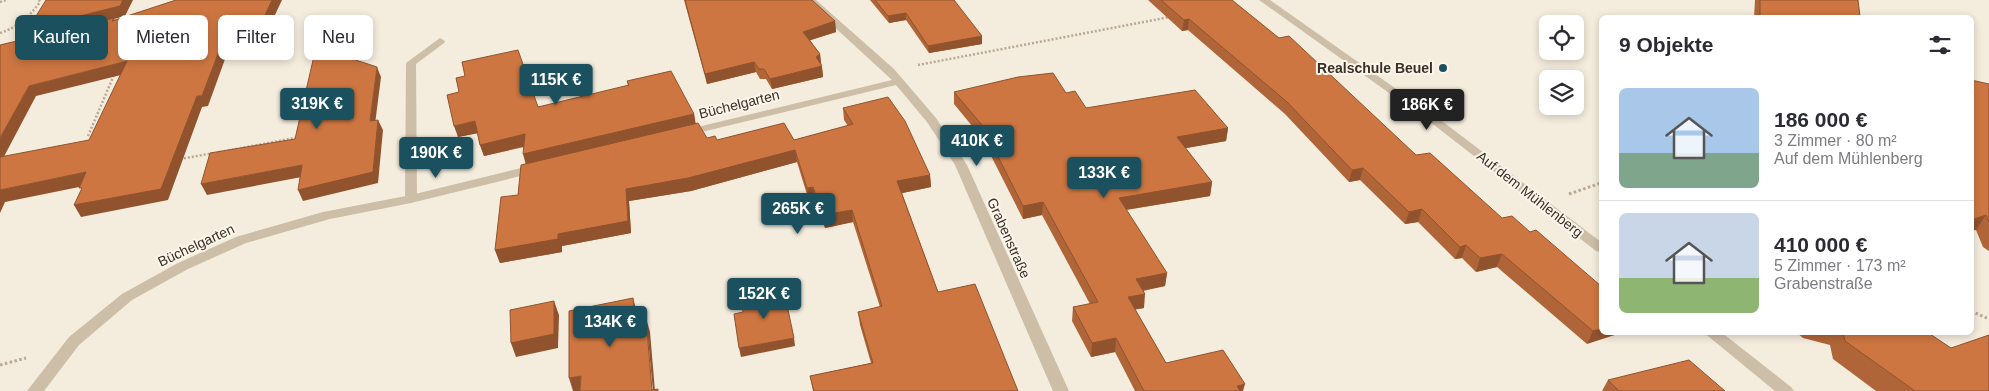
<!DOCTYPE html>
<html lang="de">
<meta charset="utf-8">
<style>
:root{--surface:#fff;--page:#f2f2f3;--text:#2b2b33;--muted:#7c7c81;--line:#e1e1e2;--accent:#1b505e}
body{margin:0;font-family:Arial,sans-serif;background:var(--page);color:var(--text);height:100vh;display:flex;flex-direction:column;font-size:19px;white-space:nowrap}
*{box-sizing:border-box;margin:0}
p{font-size:16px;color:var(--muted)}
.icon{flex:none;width:28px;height:28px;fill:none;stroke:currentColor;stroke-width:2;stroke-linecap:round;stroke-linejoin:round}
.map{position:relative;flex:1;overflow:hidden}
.side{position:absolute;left:1599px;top:15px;width:375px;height:320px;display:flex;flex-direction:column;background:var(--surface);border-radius:8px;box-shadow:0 2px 8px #0003}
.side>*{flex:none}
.guide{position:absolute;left:15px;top:15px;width:475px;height:45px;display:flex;gap:10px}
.fabs{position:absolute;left:1539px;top:15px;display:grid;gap:10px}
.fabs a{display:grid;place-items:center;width:45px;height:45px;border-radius:8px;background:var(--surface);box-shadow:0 2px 8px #0003;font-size:25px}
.price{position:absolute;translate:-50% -42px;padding:0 11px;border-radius:5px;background:var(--accent);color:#fff;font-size:16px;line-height:32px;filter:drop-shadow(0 1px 2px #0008)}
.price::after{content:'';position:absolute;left:50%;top:30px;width:15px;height:11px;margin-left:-8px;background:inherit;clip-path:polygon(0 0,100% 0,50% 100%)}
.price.current{background:#222;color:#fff}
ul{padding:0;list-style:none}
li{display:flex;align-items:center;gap:15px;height:125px;padding:0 20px}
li+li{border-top:1px solid var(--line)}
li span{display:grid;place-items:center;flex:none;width:140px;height:100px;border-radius:8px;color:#555}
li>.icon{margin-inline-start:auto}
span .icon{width:60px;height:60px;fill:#fffc;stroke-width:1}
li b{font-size:21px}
h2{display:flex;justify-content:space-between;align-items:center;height:60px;padding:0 20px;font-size:21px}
.pill{padding:0 18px;border-radius:8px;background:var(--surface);box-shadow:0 2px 8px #0003;font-size:18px;line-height:45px}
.pill.current{background:var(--accent);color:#fff}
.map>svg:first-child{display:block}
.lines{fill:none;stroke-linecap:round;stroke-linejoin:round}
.path-far1{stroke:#b9a892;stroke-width:2.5;stroke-dasharray:2 2;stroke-linecap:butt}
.path{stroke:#b9a892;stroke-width:3;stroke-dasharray:2.5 2.5;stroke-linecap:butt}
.lane{fill:#cdbea8;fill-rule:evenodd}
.street{fill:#cdbea8;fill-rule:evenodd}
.wall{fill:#b06538}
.shaded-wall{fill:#90532e}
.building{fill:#cd7641;stroke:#90532e}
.poi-dot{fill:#1b505e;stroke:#fbf5ea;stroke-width:2}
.labels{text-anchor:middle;stroke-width:4;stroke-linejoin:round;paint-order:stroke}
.poi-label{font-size:14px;font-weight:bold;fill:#393028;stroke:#fbf5ea;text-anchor:end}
.street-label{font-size:14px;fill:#393028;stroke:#fbf5ea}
</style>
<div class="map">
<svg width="1989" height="391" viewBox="0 0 1989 391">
<rect width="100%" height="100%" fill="#f4ecdd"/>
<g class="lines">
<g class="path-far1">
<path d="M0 2 6 0"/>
<path d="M0 33C18 27 29 17 40 2L39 0"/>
<path d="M918 65 1170 17"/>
<path d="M88 136 114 75"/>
<path d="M220 152 300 137"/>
<path d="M180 159 214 153"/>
</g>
<g class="path">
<path d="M1569 194 1601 183"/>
<path d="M1971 311 1989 319"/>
<path d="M0 365 26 358"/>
</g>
<path class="lane" d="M440 38 445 41 444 43 416 64 417 199 411 203 405 199 406 63Z"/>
<g class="street">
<path d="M805 0H816L894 69 936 118 967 165 1069 391H1053L955 165 927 122 896 85 685 136 679 133 681 131 892 80Z"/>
<path d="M1259 0H1270L1446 124 1601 242V252L1596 251 1438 128Z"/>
<path d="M537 164 543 168 541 171 411 203 330 219 246 243 188 269 132 300 79 345 44 391H27L69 337 122 294 178 263 236 237 323 212 411 195Z"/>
<path d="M1703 332H1721L1791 387 1794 391H1775Z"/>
</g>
</g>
<g class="wall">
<path d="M684 0H789L835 21 836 32 810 40 820 54 823 77 772 89 766 79H760L756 72 707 84Z"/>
<path d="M870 0H954L982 44 929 53 906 20 889 23Z"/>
<path d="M1148 0H1232L1601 332 1587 344 1497 267 1476 272 1462 258 1455 259 1418 222 1405 224 1360 180 1349 182 1285 114 1188 30 1182 31Z"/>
<path d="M1755 0H1858L1860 17 1754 18Z"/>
<path d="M627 81 694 114 695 123 707 138 717 140H794L848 126 844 120 843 108 930 175 931 187 902 193 938 292 1018 391H813L810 376 871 363 860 325 858 312 880 307 853 222 825 228 815 200 809 201 797 162 691 191 629 201 631 233 562 246V252L500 263 495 250 518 195 526 164 524 147 484 156 480 145 477 133 458 137 538 107 628 86Z"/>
<path d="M1989 84V251L1983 247 1976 230Z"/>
<path d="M954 92 1066 93 1086 108 1228 128 1226 141 1185 148 1212 182 1210 196 1126 210 1167 273 1165 286 1143 291 1144 308 1135 309 1166 363 1243 391H1135L1115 352 1091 357 1072 321 1073 307 1090 304 1042 215 1023 219 982 138 954 104Z"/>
<path d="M1796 332H1927L1989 391H1876L1833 359 1830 345 1803 338Z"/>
<path d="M1608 380 1725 391H1602Z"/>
</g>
<g class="shaded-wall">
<path d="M123 0H133L125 16 114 19 119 28 34 39 28 29Z"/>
<path d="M272 0H282L265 36 232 40 208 106 202 107 168 200 81 217 74 205 197 96 227 30Z"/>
<path d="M906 13V20L889 23 888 16Z"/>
<path d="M1189 19 1188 30 1182 31 1184 20Z"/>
<path d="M835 21 836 32 805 42 803 32Z"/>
<path d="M982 36V44L929 53 928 46Z"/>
<path d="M820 54 821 64 816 57Z"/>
<path d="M127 61 133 72 36 96 0 164V138L29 86Z"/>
<path d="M754 62 756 72 707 84 705 74Z"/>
<path d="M822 66 823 77 772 89 770 79Z"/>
<path d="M377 67 381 77 374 132 370 121Z"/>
<path d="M694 114 696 125 526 165 523 154Z"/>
<path d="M378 120 383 130 378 183 303 201 298 190Z"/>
<path d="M475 121 479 133 458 137 454 126Z"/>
<path d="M1228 128 1226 141 1176 150 1177 137Z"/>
<path d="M525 134 529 145 484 156 480 145Z"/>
<path d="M795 150 797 162 691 191 629 201 631 233 562 246V252L500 263 495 250 558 234 626 189Z"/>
<path d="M302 165 307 176 207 195 201 184Z"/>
<path d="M1363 168 1360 180 1349 182 1352 170Z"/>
<path d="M86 172 94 184 5 202 0 213V190Z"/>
<path d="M930 175 931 187 898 194 897 181Z"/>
<path d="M1212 182 1210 196 1118 211 1119 198Z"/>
<path d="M813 187 815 200 809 201 807 188Z"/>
<path d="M1043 202 1042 215 1023 219V206Z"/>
<path d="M1422 209 1418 222 1405 224 1409 212Z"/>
<path d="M852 210 853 222 825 228 823 215Z"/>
<path d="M1986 215 1976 230 1971 231V220Z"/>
<path d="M1466 245 1462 258 1455 259 1460 247Z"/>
<path d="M1502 254 1497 267 1476 272 1480 258Z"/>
<path d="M1167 273 1165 286 1135 292 1136 279Z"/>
<path d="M1145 294 1144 308 1127 311 1128 297Z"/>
<path d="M633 298 637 312 639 334 635 320Z"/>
<path d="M554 301 559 315 558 348 516 357 511 343Z"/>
<path d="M646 318 650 332 655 391H653Z"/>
<path d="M1601 329V332H1624L1587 344 1593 331Z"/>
<path d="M794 338 795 346 741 357 739 348Z"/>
<path d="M1116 338 1115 352 1091 357 1092 343Z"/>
<path d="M581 376 580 391H573L569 378Z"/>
<path d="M1245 384 1243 391H1236L1237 386Z"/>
</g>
<g class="building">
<path d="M46 0H123L120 6 28 29Z"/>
<path d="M176 0H272L260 26 227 30 202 96H197L161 189 74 205 82 188H79L86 172 0 190V157L89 140 127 61 29 86 0 138V45L114 18 112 21Z"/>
<path d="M685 0H812L835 21 803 32 820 54 816 57 822 66 770 79 764 69H759L754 62 705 74Z"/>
<path d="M875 0H954L982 36 928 46 906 13 888 16Z"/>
<path d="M1161 0H1232L1279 38 1289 36 1416 155 1430 153 1502 218 1512 216 1530 232 1536 230 1601 286V329L1593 331 1502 254 1480 258 1466 245 1460 247 1422 209 1409 212 1363 168 1352 170 1287 102 1189 19 1184 20Z"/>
<path d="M1760 0H1858L1860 17 1854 16 1855 18H1760Z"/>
<path d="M316 47 377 67 370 121 378 120 373 172 298 190 302 165 201 184 210 153 295 139Z"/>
<path d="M518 50 538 107 629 85 627 81 671 71 694 114 523 154 525 134 480 145 475 121 454 126 447 95 459 92 456 78 465 76 462 62Z"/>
<path d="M1053 73 1066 93 1075 91 1086 108 1195 90 1228 128 1177 137 1212 182 1119 198 1167 273 1136 279 1145 294 1128 297 1166 363 1223 350 1245 384 1237 386 1240 391H1144L1116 338 1092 343 1073 307 1098 302 1043 202 1023 206 982 125 954 92 1018 77Z"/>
<path d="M1971 80 1989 84V222L1986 215 1971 220Z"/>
<path d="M888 97 905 121 930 175 897 181 938 292 975 284 1018 391H814L810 376 873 363 858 312 882 306 852 210 823 215 813 187 807 188 795 150 688 178 626 189 628 221 558 234V239L495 250 501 197 518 195 521 165 698 123 707 138 715 136 717 140 784 123 794 140 853 124 843 108Z"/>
<path d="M784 291 794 338 739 348 734 314 743 312 742 299Z"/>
<path d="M633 298 635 320 646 318 652 390 658 389V391H580L581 376 569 378V311Z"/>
<path d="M554 301V334L511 343 510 310Z"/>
<path d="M1843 332H1927L1951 348 1989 335V391H1915L1845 341Z"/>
<path d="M1689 360 1725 391H1619L1608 380Z"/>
</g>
<circle class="poi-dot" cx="1443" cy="68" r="5"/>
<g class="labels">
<g class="poi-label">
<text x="1433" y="73">Realschule Beuel</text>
</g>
<g class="street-label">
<text transform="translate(739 104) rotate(-14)" y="5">Büchelgarten</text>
<text transform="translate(1530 194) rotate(38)" y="5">Auf dem Mühlenberg</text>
<text transform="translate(1009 238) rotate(66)" y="5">Grabenstraße</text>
<text transform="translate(196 245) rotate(-25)" y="5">Büchelgarten</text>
</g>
</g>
</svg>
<div class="fabs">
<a><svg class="icon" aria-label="locate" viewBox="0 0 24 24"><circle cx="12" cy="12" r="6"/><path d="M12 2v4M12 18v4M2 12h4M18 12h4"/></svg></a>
<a><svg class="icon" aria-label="layers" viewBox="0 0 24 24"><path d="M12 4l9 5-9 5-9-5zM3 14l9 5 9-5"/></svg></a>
</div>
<b class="price" style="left:556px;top:106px">115K €</b>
<b class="price" style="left:317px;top:130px">319K €</b>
<b class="price current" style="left:1427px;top:131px">186K €</b>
<b class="price" style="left:977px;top:167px">410K €</b>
<b class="price" style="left:436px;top:179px">190K €</b>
<b class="price" style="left:1104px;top:199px">133K €</b>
<b class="price" style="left:798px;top:235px">265K €</b>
<b class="price" style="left:764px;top:320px">152K €</b>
<b class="price" style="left:610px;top:348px">134K €</b>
<div class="guide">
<a class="pill current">Kaufen</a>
<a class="pill">Mieten</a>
<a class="pill">Filter</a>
<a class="pill">Neu</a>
</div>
<section class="side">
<h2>9 Objekte<svg class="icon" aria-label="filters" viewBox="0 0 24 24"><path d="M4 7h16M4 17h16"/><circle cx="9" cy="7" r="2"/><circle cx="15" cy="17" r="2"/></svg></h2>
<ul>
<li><span style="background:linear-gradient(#a9c7e8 65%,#7fa58c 0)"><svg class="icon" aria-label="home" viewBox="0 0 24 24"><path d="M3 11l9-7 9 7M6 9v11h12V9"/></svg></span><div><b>186 000 €</b><p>3 Zimmer · 80 m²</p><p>Auf dem Mühlenberg</p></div></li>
<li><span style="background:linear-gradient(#c9d6e8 65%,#8fb573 0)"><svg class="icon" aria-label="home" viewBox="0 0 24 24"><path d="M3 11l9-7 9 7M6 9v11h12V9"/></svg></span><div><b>410 000 €</b><p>5 Zimmer · 173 m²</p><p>Grabenstraße</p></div></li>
</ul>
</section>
</div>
